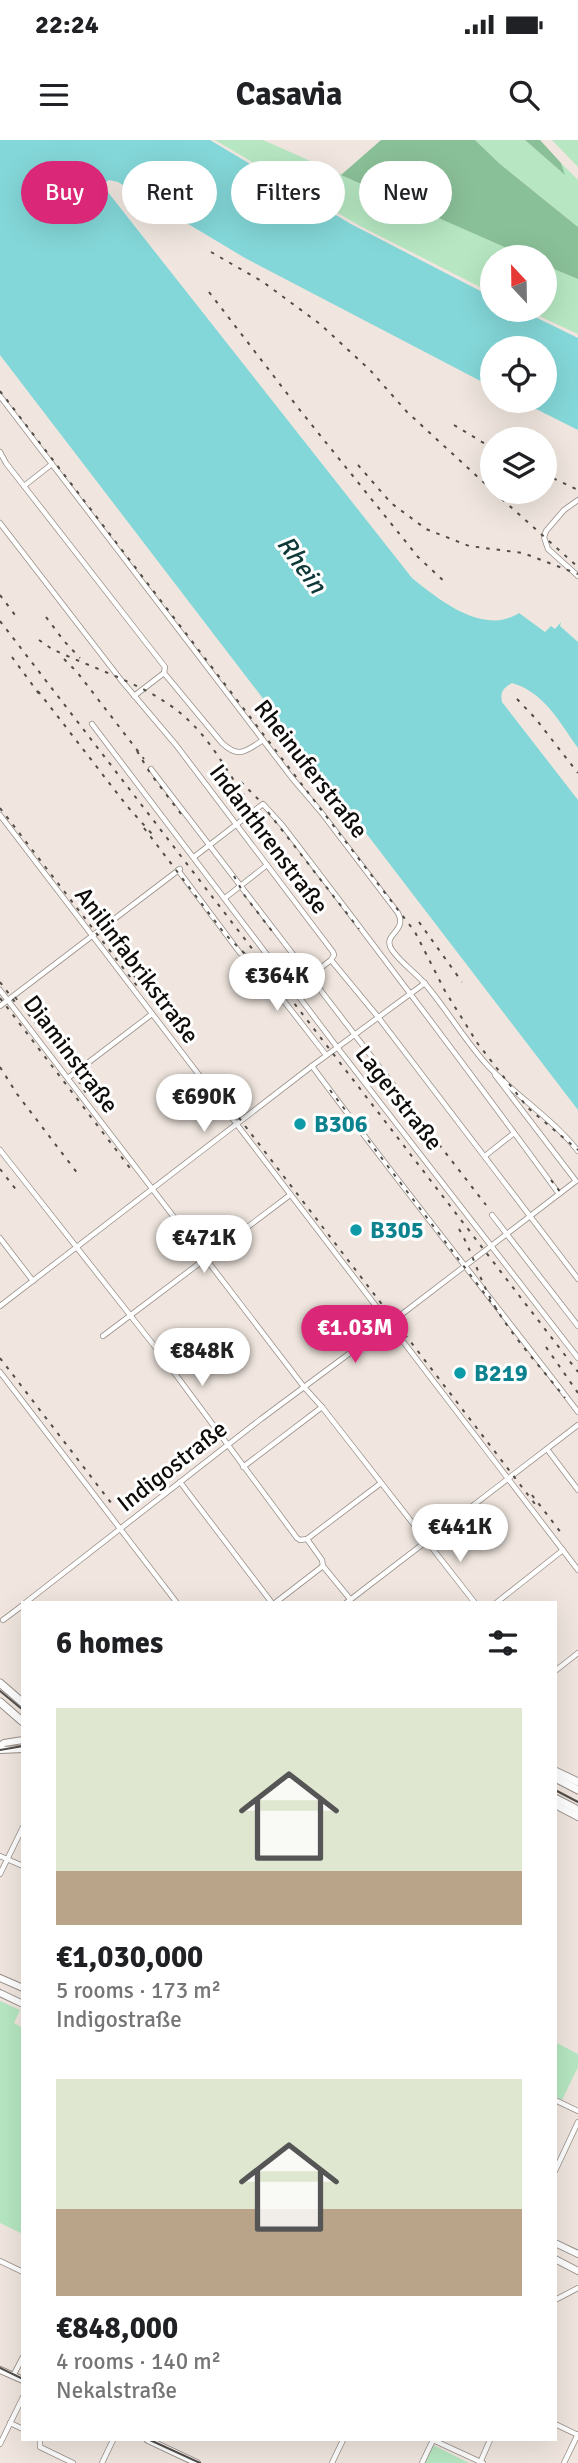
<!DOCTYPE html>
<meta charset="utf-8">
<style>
:root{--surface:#fff;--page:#f6f6f6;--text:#202124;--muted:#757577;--accent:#db2777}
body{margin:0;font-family:Signika,sans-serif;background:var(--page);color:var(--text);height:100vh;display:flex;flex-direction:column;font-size:26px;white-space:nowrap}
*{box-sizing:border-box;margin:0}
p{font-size:23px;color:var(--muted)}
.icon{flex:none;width:38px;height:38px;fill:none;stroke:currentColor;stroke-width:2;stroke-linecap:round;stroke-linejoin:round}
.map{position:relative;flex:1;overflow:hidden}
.sheet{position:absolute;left:21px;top:1461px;width:536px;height:840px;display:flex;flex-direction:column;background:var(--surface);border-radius:0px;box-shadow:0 7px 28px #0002}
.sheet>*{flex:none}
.banner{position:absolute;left:21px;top:21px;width:537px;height:63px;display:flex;gap:14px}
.needle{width:46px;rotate:338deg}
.tools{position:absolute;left:480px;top:105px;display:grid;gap:14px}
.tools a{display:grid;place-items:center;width:77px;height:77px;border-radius:50%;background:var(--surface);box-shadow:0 7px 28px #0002;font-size:35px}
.price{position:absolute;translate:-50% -60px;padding:0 16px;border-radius:24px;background:#fff;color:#222;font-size:23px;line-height:46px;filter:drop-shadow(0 2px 4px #0008)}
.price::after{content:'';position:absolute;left:50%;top:42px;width:21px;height:16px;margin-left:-10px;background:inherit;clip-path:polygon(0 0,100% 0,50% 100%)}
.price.selected{background:var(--accent);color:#fff}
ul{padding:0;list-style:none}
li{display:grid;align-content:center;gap:14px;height:371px;padding:0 35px}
li span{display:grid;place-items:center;height:217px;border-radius:0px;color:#555}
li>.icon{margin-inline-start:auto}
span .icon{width:126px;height:126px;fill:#fffc;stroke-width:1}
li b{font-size:30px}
h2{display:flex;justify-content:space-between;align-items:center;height:84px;padding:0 35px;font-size:30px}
.pill{padding:0 24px;border-radius:32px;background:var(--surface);box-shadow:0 7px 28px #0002;font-size:24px;line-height:63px}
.pill.selected{background:var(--accent);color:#fff}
.status{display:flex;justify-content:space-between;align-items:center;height:49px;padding:0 35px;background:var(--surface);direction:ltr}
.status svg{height:19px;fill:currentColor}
header{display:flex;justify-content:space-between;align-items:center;height:91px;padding:0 35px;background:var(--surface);font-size:32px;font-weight:800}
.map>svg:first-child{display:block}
.green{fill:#b6e7c2}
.forest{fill:#8ac098}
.water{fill:#84d7d8}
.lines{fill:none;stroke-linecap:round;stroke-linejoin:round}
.minor-casing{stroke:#988f89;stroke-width:6}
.tertiary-casing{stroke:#988f89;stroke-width:8}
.secondary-casing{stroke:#988f89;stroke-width:8}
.primary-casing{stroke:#988f89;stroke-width:9}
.minor{stroke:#fff;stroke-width:4.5}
.tertiary{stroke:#fff;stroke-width:6}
.secondary{stroke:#fff;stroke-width:6}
.primary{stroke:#fff;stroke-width:7}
.tram{stroke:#524d49;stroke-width:2}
.rail{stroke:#524d49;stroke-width:2;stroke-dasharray:3.5 7;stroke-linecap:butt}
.culture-dot{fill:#0f9aa8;stroke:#fff;stroke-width:2.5}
.labels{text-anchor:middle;stroke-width:6;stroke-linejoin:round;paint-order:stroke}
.street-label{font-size:24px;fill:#0f0c0a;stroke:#fff}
.culture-label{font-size:24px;font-weight:bold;fill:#0d838f;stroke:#fff;text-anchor:start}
.water-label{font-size:26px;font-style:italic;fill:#0e3738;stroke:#fff}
</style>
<div class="status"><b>22:24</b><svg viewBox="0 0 49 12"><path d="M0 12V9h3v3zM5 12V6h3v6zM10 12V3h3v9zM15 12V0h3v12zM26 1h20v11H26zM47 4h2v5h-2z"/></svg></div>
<header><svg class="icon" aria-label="menu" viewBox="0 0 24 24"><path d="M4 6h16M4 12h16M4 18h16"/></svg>Casavia<svg class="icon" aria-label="search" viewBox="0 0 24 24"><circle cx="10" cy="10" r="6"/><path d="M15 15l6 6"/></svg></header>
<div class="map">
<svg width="578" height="2323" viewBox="0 0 578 2323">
<rect width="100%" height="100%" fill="#f0e6df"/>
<g class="green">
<path d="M215 0H263L527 117H492V153L360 86Z"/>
<path d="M475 0H525L564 34 561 23 578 40V87L500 24Z"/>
<path d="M552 0H578V27Z"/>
<path d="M544 125 578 139V194L526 170H544Z"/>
<path d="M0 1861 20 1870 14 1883 23 1888V2094L0 2083Z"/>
<path d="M555 1902 578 1914V1927L562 1960 555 1956Z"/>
<path d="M433 2305 469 2323H424Z"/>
</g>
<g class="forest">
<path d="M381 0H475L500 24 578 87V139L544 125V117H527L341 35Z"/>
<path d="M525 0H540L561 23 565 35Z"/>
</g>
<path class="water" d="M0 0H210L351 84 492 157V170H521L578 198V290L520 261H544V208H492V247L245 118 118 42 109 40 106 42 107 51 412 438C439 460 484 496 519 473L545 492 551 486 555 489 561 482 560 486 578 502V608C560 583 544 552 512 543 503 548 500 552 502 562L578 660V970L0 215Z"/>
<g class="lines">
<g class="minor-casing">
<g id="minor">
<path d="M0 256 292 638 321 672 398 773C408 792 381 794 392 810 401 823 416 833 426 845 448 871 465 901 488 926 517 957 552 978 578 1011"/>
<path d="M0 312 6 323 165 527 164 533 222 603C239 619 246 611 263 600"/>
<path d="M24 346 52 324"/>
<path d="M578 360 564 370 546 391 544 397 548 409 578 436"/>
<path d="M0 383 121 540 176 605 333 812 334 815 331 820 378 877 578 1139"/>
<path d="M134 556 164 533"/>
<path d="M92 584 337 907 578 1218"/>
<path d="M151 629 407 963"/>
<path d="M0 675 578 1430"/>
<path d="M194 717 263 664 283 686C376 808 469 930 559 1054"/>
<path d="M178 730 240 813 252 820 326 915"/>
<path d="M225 758 267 725"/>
<path d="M310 836 331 820"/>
<path d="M0 850 304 1247 322 1267 475 1463"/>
<path d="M0 866 180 729"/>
<path d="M312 926C398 1043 490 1156 578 1272"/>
<path d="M68 938 152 874"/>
<path d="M0 1010 156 1208 297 1398 300 1400 307 1399"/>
<path d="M485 1016 514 993"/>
<path d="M492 1075 578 1186"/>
<path d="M0 1098 33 1141"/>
<path d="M0 1166 312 926 425 843"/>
<path d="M103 1196 290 1055"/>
<path d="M0 1232 177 1463"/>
<path d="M547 1309 578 1350"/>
<path d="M243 1327 322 1267"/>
<path d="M180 1342 272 1463"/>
<path d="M350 1459 323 1426 322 1420 307 1399 381 1343"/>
<path d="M25 1463 261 1279 389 1184 576 1041 495 935"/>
<path d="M275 1463 323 1426"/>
<path d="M346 1463 578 1285"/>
<path d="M496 1463 563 1410"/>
<path d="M3 1480 23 1465"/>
<path d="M555 1531 578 1513"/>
<path d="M0 1716 23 1726"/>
<path d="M0 1734 23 1687"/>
<path d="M555 1960 578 1971"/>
<path d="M555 2031 578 1982"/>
<path d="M0 2121 23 2132"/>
<path d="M555 2160 578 2148"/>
<path d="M13 2236 23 2217"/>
<path d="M10 2283 23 2289"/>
<path d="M555 2284 578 2295"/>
<path d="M40 2300V2307L73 2323"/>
<path d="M433 2300 483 2323"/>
<path d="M0 2304 23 2257"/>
<path d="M102 2323 113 2300"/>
<path d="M332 2323 343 2300"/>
<path d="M422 2323 433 2300"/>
<path d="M480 2323 490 2300"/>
<path d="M564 2323 578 2294"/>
</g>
</g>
<g class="tertiary-casing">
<g id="tertiary">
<path d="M0 1606 4 1603 23 1600"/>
<path d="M0 1610 23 1609"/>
<path d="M0 1838 23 1848"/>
<path d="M0 1853 23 1864"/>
<path d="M555 2103 578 2114"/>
<path d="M555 2119 578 2131"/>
<path d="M0 2230 23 2240"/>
<path d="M148 2300 197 2323"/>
</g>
</g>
<g class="secondary-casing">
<path id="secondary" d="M555 1662 559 1667 578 1677"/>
</g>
<g class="primary-casing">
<g id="primary">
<path d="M0 1543 23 1563"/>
<path d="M0 1562 23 1582"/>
<path d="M555 1631 578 1642"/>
<path d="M555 1638 578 1650"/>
<path d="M555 1658 578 1670"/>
</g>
</g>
<use href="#minor" class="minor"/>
<use href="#tertiary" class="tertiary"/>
<use href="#secondary" class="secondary"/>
<use href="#primary" class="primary"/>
<g class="tram">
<path d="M0 1551 23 1570"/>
<path d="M0 1610 23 1606"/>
<path d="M555 1650 578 1662"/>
<path d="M0 2228 23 2239"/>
<path d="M150 2300 200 2323"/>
</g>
<g class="rail">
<path d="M211 112 263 142 320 184 370 230 407 272 492 350"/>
<path d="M209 152 299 269 418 417 447 444"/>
<path d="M0 251 415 792 445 851 478 904 528 968 578 1010"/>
<path d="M454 285 492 308"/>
<path d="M358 325 391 363 426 389 469 406 523 413 578 434"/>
<path d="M544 334 578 350"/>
<path d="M494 352 578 427"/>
<path d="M0 455 18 479"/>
<path d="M46 477 64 501 80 518"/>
<path d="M0 481 578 1232"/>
<path d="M39 500 52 509C100 532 161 548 197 589 215 608 228 633 244 655"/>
<path d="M12 517 42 558"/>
<path d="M64 519 77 532 144 619"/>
<path d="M38 551 127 666 152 694"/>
<path d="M517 559 535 578 578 633"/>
<path d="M137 611 150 633 181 674"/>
<path d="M241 642 263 664"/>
<path d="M0 668 137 846"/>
<path d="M268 672 359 789"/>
<path d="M144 688 224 793 247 816"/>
<path d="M234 736 245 756 275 795"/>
<path d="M419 782 462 842"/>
<path d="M134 836 162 872"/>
<path d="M0 842 18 866"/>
<path d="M15 857 71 928 89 958"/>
<path d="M0 858 133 1032"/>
<path d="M0 927 17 954 78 1034"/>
<path d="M389 944 412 973"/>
<path d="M330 950 497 1170"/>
<path d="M226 961 535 1364"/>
<path d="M407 963 486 1065"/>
<path d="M0 1029 18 1052"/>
<path d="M551 1040 561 1053"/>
<path d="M459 1089C473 1113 479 1139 493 1163 512 1197 541 1227 565 1258"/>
<path d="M546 1207 578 1253"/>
<path d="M0 1218 115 1368"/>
<path d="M532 1355 562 1394"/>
</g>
</g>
<g class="culture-dot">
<circle cx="300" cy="984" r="7"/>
<circle cx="356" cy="1090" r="7"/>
<circle cx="460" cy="1233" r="7"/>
</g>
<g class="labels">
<g class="street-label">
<text transform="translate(311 629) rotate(52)" y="8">Rheinuferstraße</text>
<text transform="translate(269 699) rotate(53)" y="8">Indanthrenstraße</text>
<text transform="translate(137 825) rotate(53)" y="8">Anilinfabrikstraße</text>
<text transform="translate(71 914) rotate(53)" y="8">Diaminstraße</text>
<text transform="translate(399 958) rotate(52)" y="8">Lagerstraße</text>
<text transform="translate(172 1326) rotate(-38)" y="8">Indigostraße</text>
</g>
<g class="culture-label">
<text x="314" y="992">B306</text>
<text x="370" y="1098">B305</text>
<text x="474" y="1241">B219</text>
</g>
<g class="water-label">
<text transform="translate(302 424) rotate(54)" y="9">Rhein</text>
</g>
</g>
</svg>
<div class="tools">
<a><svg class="needle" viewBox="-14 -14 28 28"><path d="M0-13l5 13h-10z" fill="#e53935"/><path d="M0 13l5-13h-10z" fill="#757577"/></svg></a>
<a><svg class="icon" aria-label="locate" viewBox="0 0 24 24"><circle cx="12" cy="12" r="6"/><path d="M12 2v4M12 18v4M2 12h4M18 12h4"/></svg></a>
<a><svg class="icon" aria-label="layers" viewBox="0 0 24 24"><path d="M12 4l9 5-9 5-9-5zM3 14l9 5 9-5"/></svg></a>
</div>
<b class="price" style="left:277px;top:873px">€364K</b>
<b class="price" style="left:204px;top:994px">€690K</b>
<b class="price" style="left:204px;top:1135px">€471K</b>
<b class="price selected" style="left:355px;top:1225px">€1.03M</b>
<b class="price" style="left:202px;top:1248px">€848K</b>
<b class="price" style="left:460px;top:1424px">€441K</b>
<div class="banner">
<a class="pill selected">Buy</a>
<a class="pill">Rent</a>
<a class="pill">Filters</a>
<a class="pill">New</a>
</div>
<section class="sheet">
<h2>6 homes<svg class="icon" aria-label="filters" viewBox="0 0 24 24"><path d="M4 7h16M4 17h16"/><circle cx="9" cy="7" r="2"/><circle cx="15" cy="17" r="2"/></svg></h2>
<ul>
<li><span style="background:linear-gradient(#dfe7d0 75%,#b9a48a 0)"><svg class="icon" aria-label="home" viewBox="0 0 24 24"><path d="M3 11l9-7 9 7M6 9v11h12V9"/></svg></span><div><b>€1,030,000</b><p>5 rooms · 173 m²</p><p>Indigostraße</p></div></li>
<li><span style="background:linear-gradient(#dfe7d0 60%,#b9a48a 0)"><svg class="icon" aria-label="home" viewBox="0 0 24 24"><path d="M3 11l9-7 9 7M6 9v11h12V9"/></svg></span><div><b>€848,000</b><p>4 rooms · 140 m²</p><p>Nekalstraße</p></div></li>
</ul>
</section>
</div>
